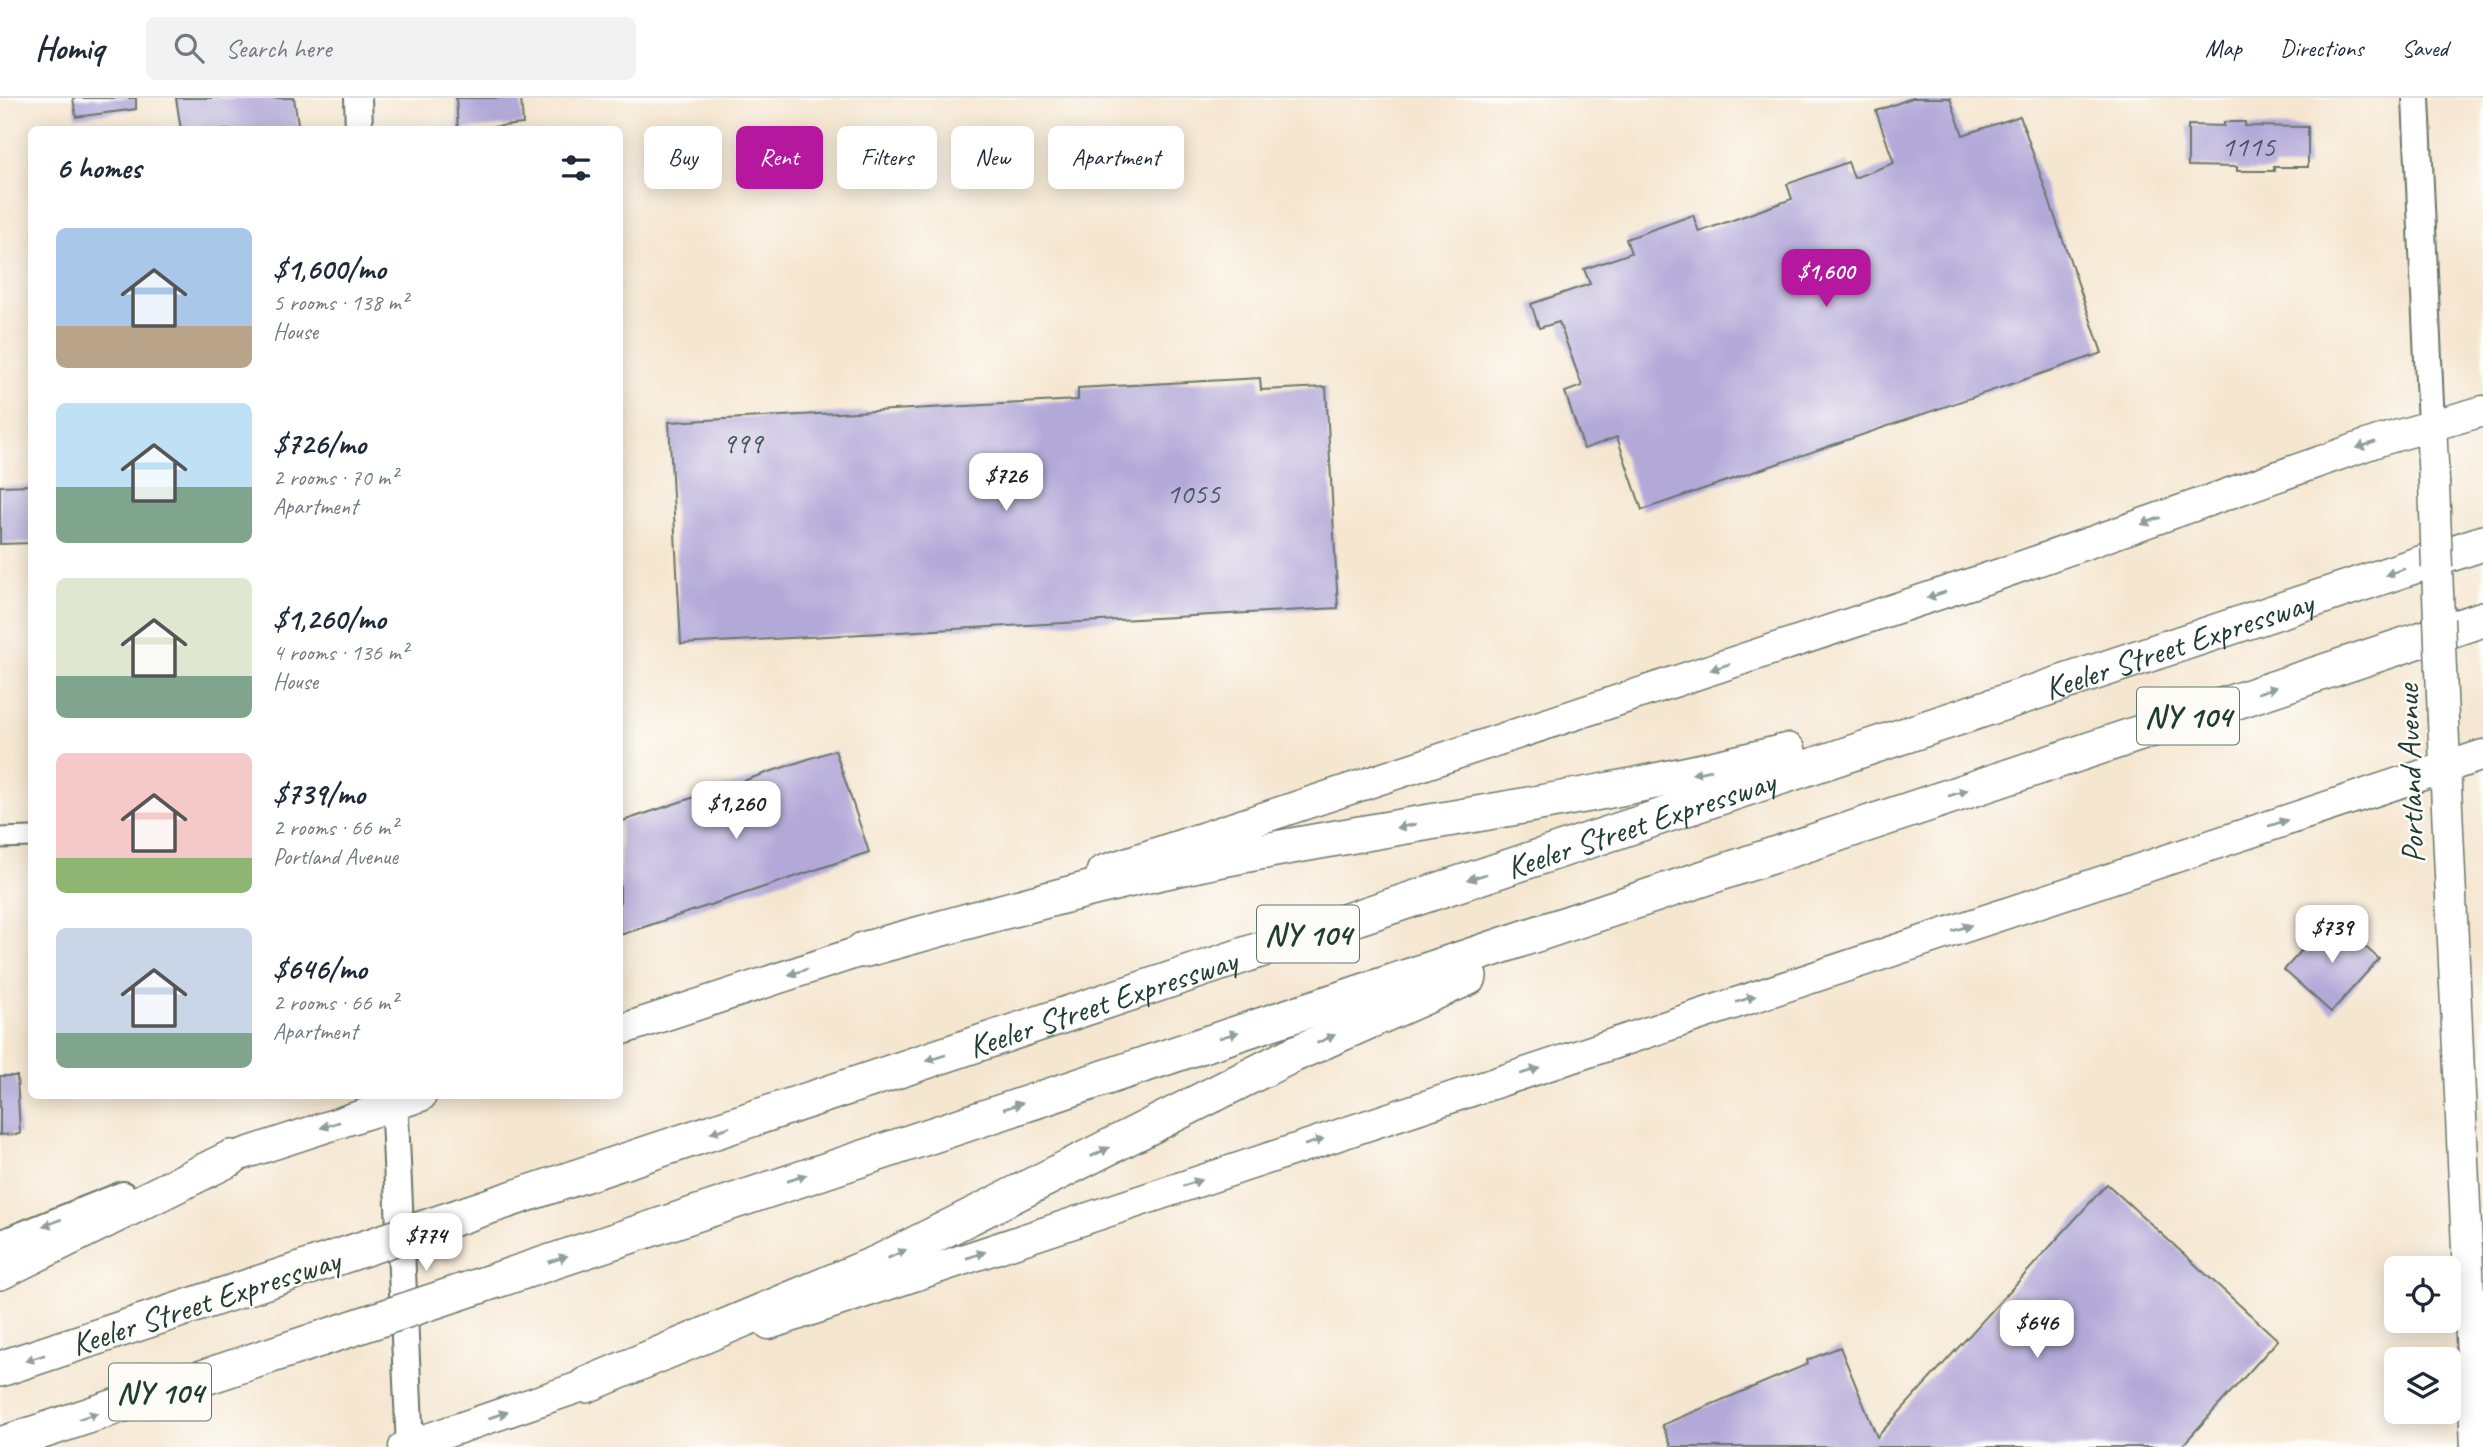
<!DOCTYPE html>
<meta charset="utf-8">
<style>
:root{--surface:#fff;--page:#f2f2f3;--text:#1f2937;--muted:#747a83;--line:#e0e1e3;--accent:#b5179e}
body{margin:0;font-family:Caveat,sans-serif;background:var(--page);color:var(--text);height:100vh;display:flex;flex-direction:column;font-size:26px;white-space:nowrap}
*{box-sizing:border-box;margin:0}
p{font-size:23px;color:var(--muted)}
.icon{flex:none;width:38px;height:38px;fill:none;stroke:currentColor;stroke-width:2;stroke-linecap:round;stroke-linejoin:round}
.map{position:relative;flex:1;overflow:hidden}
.details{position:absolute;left:28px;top:28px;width:595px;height:973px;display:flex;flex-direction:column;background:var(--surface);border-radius:10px;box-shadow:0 4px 18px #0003}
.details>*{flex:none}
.hud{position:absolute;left:644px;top:28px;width:665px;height:63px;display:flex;gap:14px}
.tools{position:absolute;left:2384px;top:1158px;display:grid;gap:14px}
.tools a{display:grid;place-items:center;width:77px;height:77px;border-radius:10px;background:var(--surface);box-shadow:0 4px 18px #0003;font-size:35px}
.price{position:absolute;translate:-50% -60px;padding:0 16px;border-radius:14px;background:#fff;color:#222;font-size:23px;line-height:46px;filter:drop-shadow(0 2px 4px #0008)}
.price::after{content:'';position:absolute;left:50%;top:42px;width:21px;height:16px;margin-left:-10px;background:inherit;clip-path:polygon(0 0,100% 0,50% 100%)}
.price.selected{background:var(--accent);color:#fff}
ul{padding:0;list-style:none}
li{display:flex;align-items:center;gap:21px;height:175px;padding:0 28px}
li span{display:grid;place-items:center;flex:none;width:196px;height:140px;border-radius:10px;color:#555}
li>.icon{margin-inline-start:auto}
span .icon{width:84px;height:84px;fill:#fffc;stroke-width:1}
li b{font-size:30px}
h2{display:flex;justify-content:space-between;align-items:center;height:84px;padding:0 28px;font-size:30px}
.pill{padding:0 24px;border-radius:10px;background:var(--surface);box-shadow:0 4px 18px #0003;font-size:24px;line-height:63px}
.pill.selected{background:var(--accent);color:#fff}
header{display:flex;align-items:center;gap:42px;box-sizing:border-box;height:98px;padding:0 35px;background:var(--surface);border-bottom:2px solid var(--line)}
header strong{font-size:33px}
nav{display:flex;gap:38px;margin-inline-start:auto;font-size:24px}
.search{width:490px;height:63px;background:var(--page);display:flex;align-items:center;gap:18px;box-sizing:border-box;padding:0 24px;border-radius:10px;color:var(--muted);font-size:26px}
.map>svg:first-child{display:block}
.building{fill:#b3a9d9}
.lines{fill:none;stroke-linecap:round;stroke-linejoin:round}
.street-casing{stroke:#6a786b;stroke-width:23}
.secondary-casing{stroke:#6a786b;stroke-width:30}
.primary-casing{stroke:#6a786b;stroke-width:33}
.highway-casing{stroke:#6a786b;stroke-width:38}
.street{stroke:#fff;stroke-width:19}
.secondary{stroke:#fff;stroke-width:26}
.primary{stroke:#fff;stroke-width:30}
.highway{stroke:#fff;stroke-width:35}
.primary-bridge-casing{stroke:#6a786b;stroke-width:33;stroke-linecap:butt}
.highway-bridge-casing{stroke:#6a786b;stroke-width:38;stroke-linecap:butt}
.primary-bridge{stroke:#fff;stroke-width:30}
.highway-bridge{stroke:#fff;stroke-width:35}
.oneway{fill:#8f9e9a}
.labels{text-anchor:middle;stroke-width:5;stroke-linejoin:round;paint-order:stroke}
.number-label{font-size:30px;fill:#44585d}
.shield{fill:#fdfcf7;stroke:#62766e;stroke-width:2}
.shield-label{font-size:32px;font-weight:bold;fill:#1f3d34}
.street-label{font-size:33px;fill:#1f3d34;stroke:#fdfcf7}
</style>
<header>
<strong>Homiq</strong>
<div class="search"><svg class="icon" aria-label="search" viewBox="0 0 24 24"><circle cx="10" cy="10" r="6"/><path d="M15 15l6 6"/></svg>Search here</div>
<nav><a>Map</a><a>Directions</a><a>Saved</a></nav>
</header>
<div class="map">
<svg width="2483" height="1349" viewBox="0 0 2483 1349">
<rect width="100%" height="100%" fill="#fdfcf7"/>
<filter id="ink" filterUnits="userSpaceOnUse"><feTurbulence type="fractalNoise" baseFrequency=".0143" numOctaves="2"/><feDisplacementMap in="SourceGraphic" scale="14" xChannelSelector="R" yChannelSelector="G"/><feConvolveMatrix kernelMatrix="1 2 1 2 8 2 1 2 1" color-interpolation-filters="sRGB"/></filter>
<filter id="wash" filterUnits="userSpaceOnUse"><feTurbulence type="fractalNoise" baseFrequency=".00686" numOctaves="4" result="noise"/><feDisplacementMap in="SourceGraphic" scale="28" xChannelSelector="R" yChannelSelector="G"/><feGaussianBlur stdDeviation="1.57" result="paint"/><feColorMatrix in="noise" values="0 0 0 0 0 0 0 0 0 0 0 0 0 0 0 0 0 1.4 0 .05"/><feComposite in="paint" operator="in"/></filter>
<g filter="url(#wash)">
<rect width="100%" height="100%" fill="#f5e6d0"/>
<g id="blocks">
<g class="building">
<path d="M73 0H136V11L76 19Z"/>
<path d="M176 0H294L299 32H181Z"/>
<path d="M456 0H521L523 26 458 32Z"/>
<path d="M1912 0H1950L1963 37 2020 18 2102 255 1642 412 1617 339 1584 351 1565 294 1582 288 1559 224 1539 230 1531 206 1590 186 1584 171 1631 155 1626 141 1693 117 1699 134 1792 101 1787 86 1848 64 1854 80 1894 65 1876 13Z"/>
<path d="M2224 24H2245V28L2308 29V69H2274V73H2237V69L2188 68V27L2224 28Z"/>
<path d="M1260 280 1261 292 1326 289 1338 510 681 546 669 324 1078 302V290Z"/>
<path d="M32 387V445L0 446V388Z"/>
<path d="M835 652 869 754 620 837V724Z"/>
<path d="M2332 819 2379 861 2331 914 2284 872Z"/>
<path d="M0 978H17L20 1036 0 1037Z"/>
<path d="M2107 1086 2278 1242 2181 1349H1672L1662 1327 1808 1266 1807 1262 1840 1249 1877 1339Z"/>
</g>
</g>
</g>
<g filter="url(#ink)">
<use href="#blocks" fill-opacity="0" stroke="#6a786b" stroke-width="2"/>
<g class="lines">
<g class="street-casing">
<path id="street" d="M0 740 32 739"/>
</g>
<g class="secondary-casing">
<g id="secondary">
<path d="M358 0 359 32"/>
<path d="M2416 0 2431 327"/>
<path d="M394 998 410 1349"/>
<path d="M0 1146 123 1097"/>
</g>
</g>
<g class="primary-casing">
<g id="primary">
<path d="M2431 327 2434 384"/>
<path d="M2437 470 2439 521"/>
<path d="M2443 622 2476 1349"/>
<path d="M1102 773 2000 476 2378 343 2483 313"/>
<path d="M620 932 886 845"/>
<path d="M231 1060 421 998"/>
<path d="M769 1226 2483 657"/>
<path d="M404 1349 606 1280"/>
</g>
</g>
<g class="highway-casing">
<g id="highway">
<path d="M863 852C987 818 1111 782 1238 758 1421 723 1607 699 1788 653"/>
<path id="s1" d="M493 1107 2483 445"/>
<path d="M0 1174 231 1060"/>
<path d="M494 1183 2483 521"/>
<path d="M0 1271 309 1169"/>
<path d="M586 1287 880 1164 1292 957 1469 879"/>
<path d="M0 1347 320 1241"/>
</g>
</g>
<use href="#street" class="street"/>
<use href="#secondary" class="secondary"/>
<use href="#primary" class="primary"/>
<use href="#highway" class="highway"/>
<g class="primary-bridge-casing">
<g id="primary-bridge">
<path d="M2434 384 2437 470"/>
<path d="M2439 521 2443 622"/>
</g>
</g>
<g class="highway-bridge-casing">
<g id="highway-bridge">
<path d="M309 1169 493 1107"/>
<path d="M320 1241 494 1183"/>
</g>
</g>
<use href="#primary-bridge" class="primary-bridge"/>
<use href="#highway-bridge" class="highway-bridge"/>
</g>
<defs><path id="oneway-solid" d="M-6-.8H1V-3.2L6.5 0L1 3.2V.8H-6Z" transform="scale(1.75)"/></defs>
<g class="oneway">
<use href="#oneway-solid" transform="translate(2366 347) rotate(161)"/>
<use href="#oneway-solid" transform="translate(2151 423) rotate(160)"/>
<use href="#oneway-solid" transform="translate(2395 474) rotate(162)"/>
<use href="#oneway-solid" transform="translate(1936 497) rotate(162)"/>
<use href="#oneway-solid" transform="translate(1720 569) rotate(162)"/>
<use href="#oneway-solid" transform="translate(2267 592) rotate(-18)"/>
<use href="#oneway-solid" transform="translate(1702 674) rotate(168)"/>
<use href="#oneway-solid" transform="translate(1958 695) rotate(-18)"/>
<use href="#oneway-solid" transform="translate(2278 725) rotate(-18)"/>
<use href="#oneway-solid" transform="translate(1406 728) rotate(170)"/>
<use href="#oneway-solid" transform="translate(1477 779) rotate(162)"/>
<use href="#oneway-solid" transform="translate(1962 830) rotate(-18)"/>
<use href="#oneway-solid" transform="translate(798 874) rotate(162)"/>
<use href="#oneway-solid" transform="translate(1746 901) rotate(-18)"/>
<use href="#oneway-solid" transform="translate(1229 937) rotate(-18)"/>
<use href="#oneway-solid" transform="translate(1326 941) rotate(-25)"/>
<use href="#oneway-solid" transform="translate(936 960) rotate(162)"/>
<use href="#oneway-solid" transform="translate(1530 973) rotate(-18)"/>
<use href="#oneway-solid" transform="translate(1013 1008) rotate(-18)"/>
<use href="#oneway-solid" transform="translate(330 1027) rotate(162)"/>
<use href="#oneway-solid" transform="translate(720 1032) rotate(162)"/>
<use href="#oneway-solid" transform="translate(1314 1044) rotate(-18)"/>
<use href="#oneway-solid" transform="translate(1100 1054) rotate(-27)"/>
<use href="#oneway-solid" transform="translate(797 1080) rotate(-19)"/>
<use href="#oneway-solid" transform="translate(1192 1085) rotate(-19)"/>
<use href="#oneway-solid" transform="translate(52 1125) rotate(158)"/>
<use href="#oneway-solid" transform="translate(897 1156) rotate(-26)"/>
<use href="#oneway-solid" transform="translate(976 1157) rotate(-19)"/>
<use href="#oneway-solid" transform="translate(558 1161) rotate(-19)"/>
<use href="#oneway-solid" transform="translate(35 1260) rotate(162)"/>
<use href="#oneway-solid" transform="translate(498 1317) rotate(-19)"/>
<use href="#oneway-solid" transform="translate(88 1318) rotate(-18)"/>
</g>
</g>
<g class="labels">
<g class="number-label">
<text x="2248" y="58">1115</text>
<text x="742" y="355">999</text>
<text x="1193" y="405">1055</text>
</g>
<g class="shield">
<rect x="2137" y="589.5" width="102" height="57" rx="5"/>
<rect x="1257" y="807.5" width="102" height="57" rx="5"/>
<rect x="109" y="1265.5" width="102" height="57" rx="5"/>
</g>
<g class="shield-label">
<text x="2188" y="629">NY 104</text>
<text x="1308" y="847">NY 104</text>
<text x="160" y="1305">NY 104</text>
</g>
<g class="street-label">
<text dy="12" stroke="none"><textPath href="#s1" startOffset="1776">Keeler Street Expressway</textPath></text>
<text transform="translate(2409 676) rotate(-92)" y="12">Portland Avenue</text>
<text dy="12" stroke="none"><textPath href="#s1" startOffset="1209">Keeler Street Expressway</textPath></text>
<text dy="12" stroke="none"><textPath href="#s1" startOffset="642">Keeler Street Expressway</textPath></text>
<text transform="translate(205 1203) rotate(-18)" y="12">Keeler Street Expressway</text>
</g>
</g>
</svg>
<div class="tools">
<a><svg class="icon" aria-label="locate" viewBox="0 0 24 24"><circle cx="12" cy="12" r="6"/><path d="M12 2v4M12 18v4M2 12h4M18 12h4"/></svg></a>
<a><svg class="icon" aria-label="layers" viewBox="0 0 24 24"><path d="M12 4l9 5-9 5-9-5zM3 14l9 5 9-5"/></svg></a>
</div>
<b class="price selected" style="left:1826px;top:211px">$1,600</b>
<b class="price" style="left:1006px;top:415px">$726</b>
<b class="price" style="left:736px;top:743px">$1,260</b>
<b class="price" style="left:2332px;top:867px">$739</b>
<b class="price" style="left:426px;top:1175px">$774</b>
<b class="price" style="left:2037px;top:1262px">$646</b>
<div class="hud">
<a class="pill">Buy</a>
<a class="pill selected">Rent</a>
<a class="pill">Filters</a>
<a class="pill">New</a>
<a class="pill">Apartment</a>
</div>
<section class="details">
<h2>6 homes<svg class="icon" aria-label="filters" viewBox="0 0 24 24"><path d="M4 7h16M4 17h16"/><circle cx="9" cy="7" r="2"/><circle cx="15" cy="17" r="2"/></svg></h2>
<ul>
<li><span style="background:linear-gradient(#a9c7e8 70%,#b9a48a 0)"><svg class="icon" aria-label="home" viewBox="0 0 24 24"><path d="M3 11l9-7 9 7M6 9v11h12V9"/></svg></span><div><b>$1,600/mo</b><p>5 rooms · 138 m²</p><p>House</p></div></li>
<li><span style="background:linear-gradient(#bfe0f5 60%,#7fa58c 0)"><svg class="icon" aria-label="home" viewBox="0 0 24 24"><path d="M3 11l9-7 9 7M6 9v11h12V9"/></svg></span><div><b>$726/mo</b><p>2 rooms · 70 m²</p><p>Apartment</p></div></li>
<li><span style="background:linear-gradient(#dfe7d0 70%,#7fa58c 0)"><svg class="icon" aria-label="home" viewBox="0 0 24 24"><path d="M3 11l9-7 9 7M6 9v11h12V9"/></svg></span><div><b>$1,260/mo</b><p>4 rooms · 136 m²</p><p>House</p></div></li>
<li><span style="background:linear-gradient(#f6c9c9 75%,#8fb573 0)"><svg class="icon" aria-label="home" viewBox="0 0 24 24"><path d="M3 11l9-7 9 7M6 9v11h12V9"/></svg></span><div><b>$739/mo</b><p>2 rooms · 66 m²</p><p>Portland Avenue</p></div></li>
<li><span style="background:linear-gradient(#c9d6e8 75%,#7fa58c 0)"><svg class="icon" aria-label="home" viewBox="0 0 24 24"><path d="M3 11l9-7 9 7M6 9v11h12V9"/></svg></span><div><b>$646/mo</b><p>2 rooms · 66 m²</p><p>Apartment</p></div></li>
</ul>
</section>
</div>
